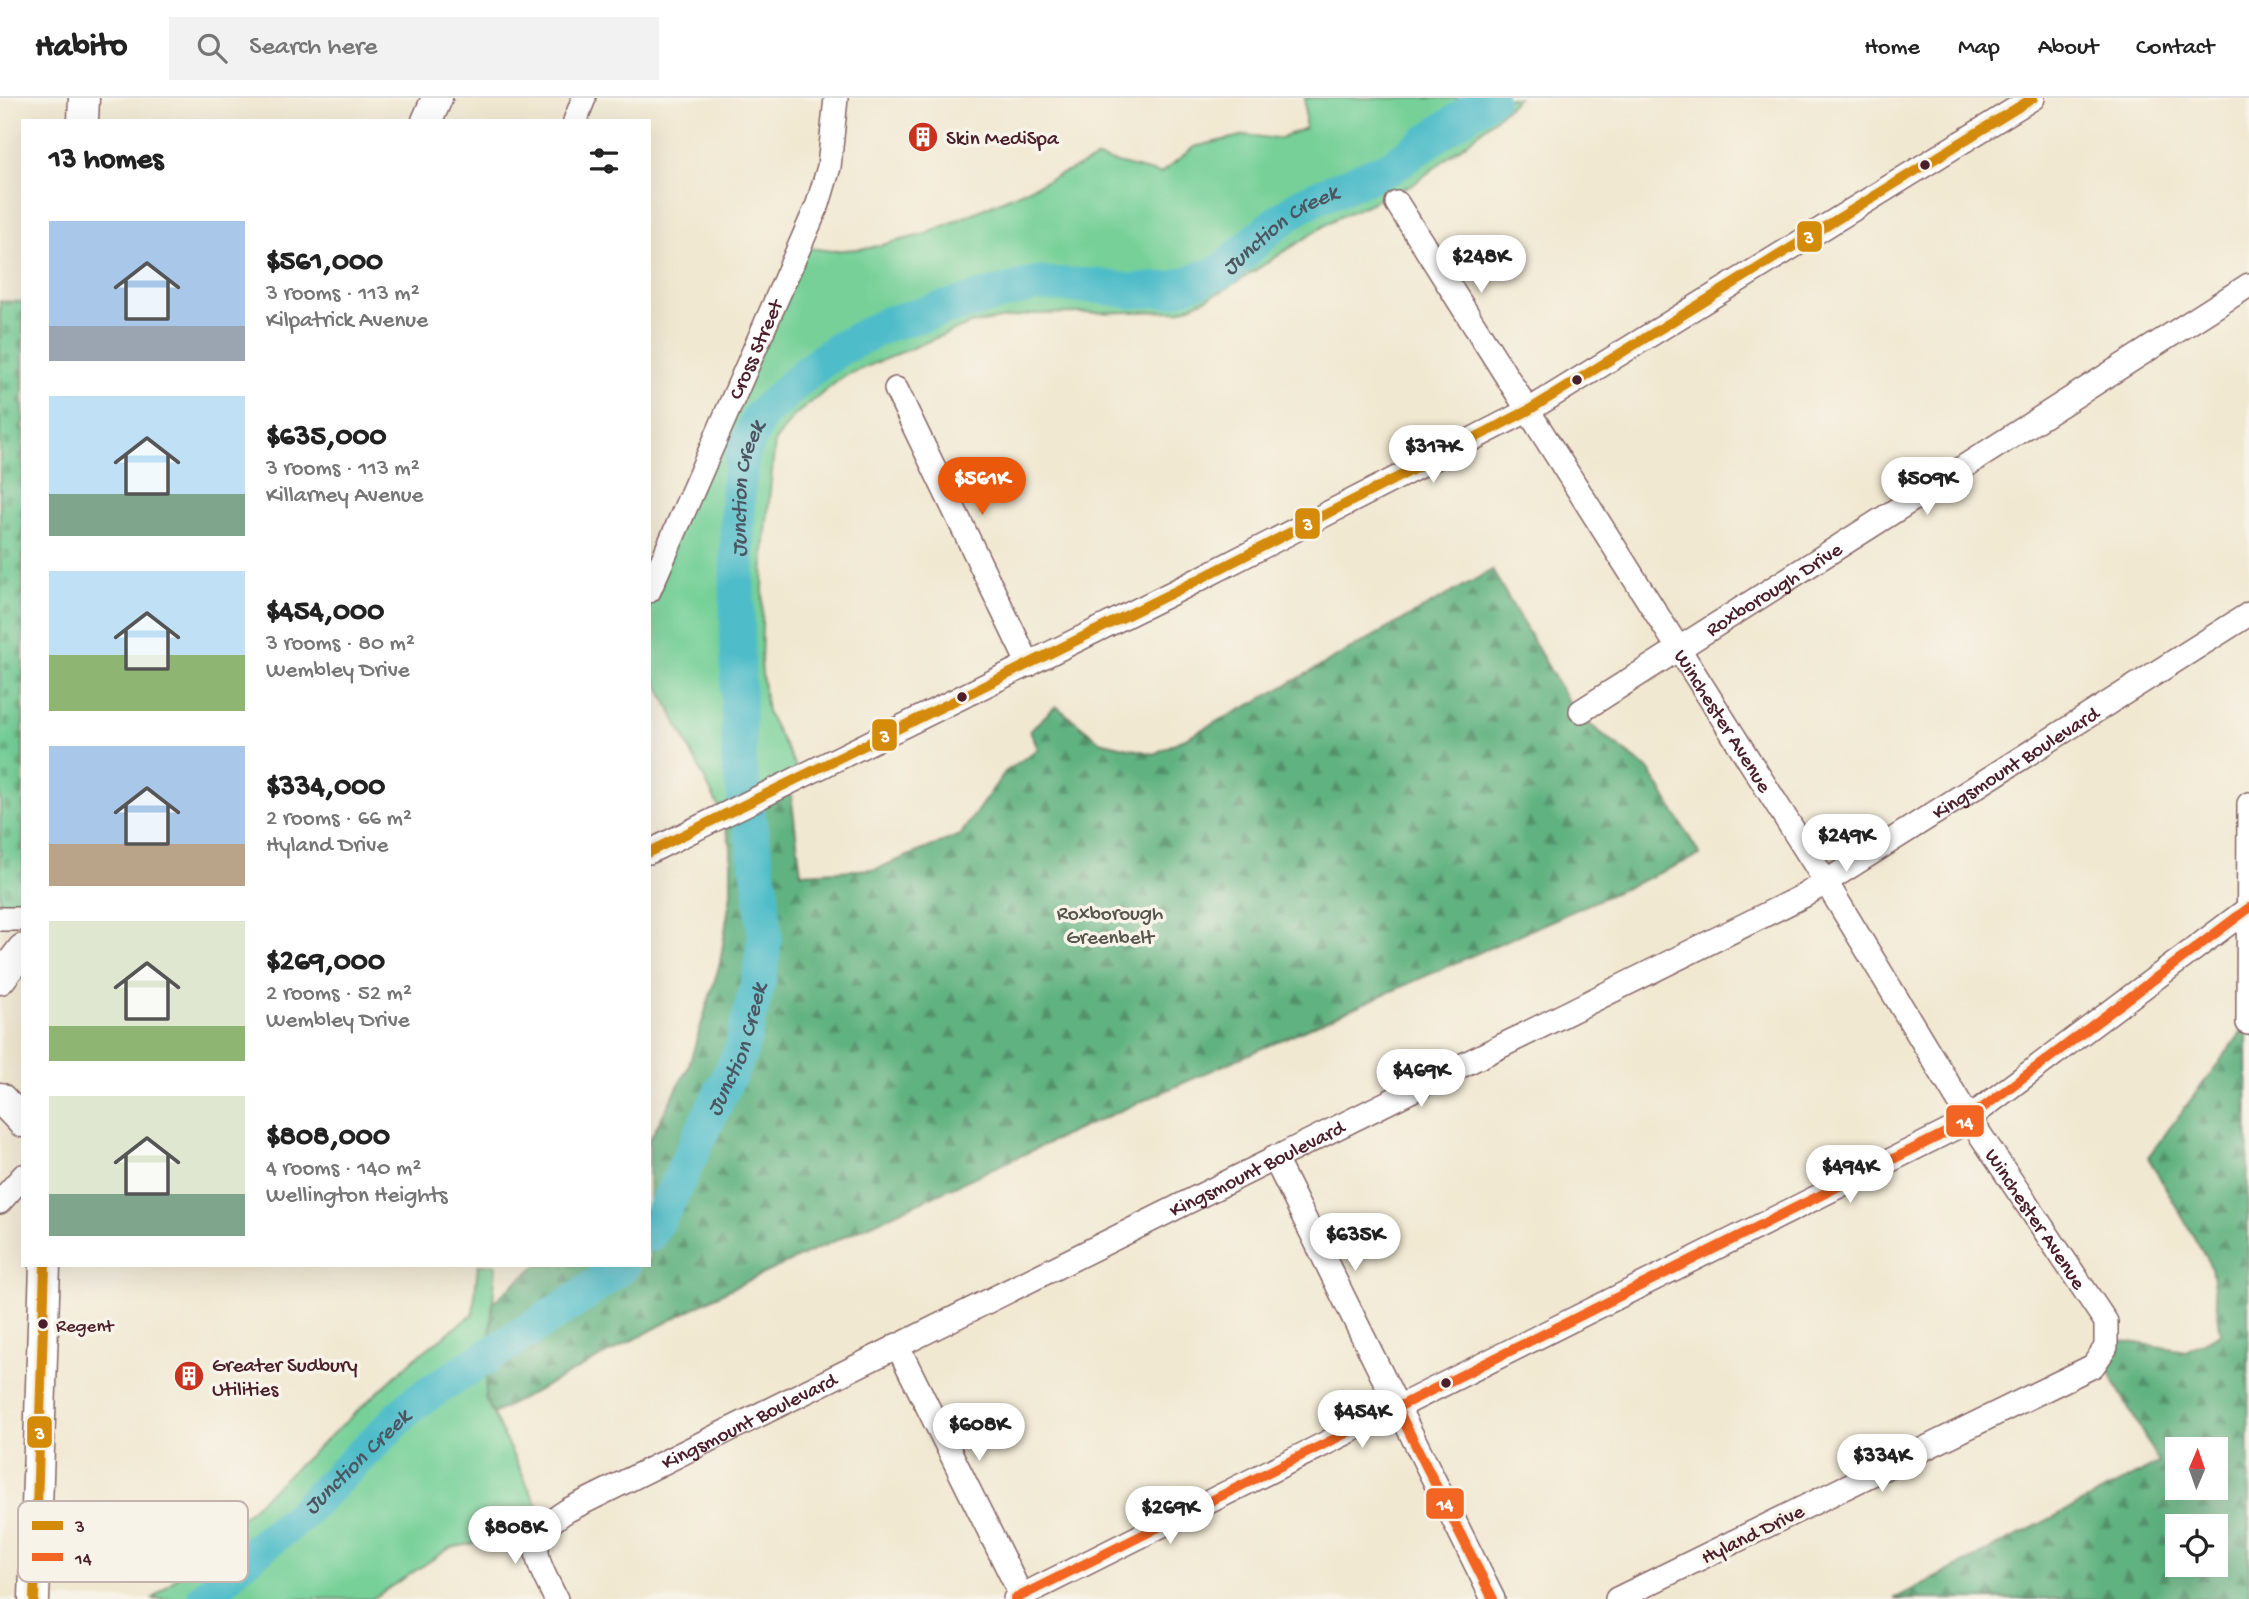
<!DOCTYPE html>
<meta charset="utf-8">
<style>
:root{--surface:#fff;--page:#f2f2f2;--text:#222;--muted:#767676;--line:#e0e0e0;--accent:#ea580c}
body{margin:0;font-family:"Gochi Hand",sans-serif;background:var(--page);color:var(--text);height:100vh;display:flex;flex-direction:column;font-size:26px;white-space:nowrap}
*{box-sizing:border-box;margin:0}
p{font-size:23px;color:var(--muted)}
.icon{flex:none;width:38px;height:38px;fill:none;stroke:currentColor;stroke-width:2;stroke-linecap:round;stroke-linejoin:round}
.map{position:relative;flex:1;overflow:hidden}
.side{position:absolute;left:21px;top:21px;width:630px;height:1148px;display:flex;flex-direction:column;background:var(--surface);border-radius:0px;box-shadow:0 7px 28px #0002}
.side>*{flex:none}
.needle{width:46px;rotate:2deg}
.tools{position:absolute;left:2165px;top:1339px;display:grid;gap:14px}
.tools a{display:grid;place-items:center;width:63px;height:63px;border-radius:0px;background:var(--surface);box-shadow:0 7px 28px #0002;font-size:35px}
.price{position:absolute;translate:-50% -60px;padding:0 16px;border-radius:24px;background:#fff;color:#222;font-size:23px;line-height:46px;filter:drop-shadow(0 2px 4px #0008)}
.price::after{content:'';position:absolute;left:50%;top:42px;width:21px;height:16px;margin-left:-10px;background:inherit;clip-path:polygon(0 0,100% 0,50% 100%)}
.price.selected{background:var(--accent);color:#fff}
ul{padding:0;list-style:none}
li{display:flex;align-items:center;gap:21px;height:175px;padding:0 28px}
li span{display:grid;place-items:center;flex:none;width:196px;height:140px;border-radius:0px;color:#555}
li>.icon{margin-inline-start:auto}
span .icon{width:84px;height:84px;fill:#fffc;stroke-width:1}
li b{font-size:30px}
h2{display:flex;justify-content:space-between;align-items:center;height:84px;padding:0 28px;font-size:30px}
header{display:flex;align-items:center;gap:42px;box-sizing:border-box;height:98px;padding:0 35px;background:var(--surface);border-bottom:2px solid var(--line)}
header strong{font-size:33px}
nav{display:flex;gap:38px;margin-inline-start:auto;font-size:24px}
.search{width:490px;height:63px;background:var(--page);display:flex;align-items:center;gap:18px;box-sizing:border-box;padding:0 24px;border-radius:0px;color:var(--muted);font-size:26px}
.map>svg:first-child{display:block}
.forest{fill:url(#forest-firs);stroke:#556856;stroke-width:2;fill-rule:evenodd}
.cemetery{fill:url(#cemetery-stones);stroke:#607862;stroke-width:2}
.park{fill:#76d098;stroke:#607862;stroke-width:2}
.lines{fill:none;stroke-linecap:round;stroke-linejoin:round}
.river{stroke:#50bdc9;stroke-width:35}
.minor-casing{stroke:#846565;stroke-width:26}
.major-casing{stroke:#846565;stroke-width:33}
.minor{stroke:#fff;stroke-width:23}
.major{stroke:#fff;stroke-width:30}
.bus-1-casing{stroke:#f7f3e8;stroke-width:16}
.bus-2-casing{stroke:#f7f3e8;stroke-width:16}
.bus-1{stroke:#d48b09;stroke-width:10}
.bus-2{stroke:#f26522;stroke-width:10}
.bus-dot{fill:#4a1f2b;stroke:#f7f3e8;stroke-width:2.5}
.labels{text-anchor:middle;stroke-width:7;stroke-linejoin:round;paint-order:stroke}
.bus-label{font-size:19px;fill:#4a1f2b;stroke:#f7f3e8;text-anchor:start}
.poi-label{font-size:21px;fill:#4a1f2b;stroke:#f7f3e8;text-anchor:start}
.street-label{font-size:21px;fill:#4a1f2b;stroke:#f7f3e8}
.park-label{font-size:21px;fill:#57544c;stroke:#f7f3e8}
.water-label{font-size:23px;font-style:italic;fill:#4c5662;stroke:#f7f3e8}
.key{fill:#f7f3e8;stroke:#c3b3af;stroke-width:2}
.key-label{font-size:19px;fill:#4a1f2b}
.line-badge{stroke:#f7f3e8;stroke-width:2.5}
.badge-label{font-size:19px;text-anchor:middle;font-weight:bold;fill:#fff}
</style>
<header>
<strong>Habito</strong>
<div class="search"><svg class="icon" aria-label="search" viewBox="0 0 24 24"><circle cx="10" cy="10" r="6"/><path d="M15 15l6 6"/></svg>Search here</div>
<nav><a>Home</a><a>Map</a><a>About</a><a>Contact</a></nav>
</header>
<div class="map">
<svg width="2249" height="1501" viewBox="0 0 2249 1501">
<defs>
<pattern id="forest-firs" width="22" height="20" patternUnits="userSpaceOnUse" patternTransform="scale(1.75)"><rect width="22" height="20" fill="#60b280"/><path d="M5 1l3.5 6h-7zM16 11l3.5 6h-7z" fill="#519069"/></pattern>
<pattern id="cemetery-stones" width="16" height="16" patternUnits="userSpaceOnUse" patternTransform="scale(1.75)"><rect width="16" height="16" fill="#76d098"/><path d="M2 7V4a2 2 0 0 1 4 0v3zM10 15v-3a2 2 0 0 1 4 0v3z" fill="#68b283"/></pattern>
</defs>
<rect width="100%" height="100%" fill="#f7f3e8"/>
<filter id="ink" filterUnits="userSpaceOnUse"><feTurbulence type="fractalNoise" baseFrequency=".0143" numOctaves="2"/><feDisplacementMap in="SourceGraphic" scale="14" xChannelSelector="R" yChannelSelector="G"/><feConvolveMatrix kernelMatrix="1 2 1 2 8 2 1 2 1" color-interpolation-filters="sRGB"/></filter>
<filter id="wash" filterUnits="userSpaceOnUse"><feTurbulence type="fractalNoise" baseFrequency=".00686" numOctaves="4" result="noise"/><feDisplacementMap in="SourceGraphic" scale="28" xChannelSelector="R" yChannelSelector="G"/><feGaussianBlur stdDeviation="1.57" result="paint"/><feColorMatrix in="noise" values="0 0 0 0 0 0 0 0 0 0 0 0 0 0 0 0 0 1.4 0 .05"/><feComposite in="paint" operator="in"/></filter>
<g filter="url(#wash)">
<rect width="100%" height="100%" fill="#f1e8d1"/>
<g class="forest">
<path d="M1492 472 1575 615 1649 672 1700 757 1079 1031 728 1192 493 1316 485 1300 493 1204 537 1167H649V1043L688 970 720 865 731 795V748L721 714 789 680 801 775 876 771 960 737 1005 674 1038 651 1030 632 1056 608 1100 643 1154 656 1256 604Z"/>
<path d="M2247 927 2249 1501H1894L2159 1365 2100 1258 2106 1240 2186 1253 2221 1235 2211 1169 2148 1059ZM2177 1351H2216V1390H2177ZM2177 1428H2216V1466H2177Z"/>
</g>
<path class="cemetery" d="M0 203 23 204V820L0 819Z"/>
<g class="park">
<path d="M1305 0H1518L1474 39 1415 85 1335 121 1223 193 1179 213 1032 216 970 226 844 278 795 317 775 343 764 453 761 567 767 614 799 675 721 714 649 569V497L802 149 833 153 869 150 926 136 1098 60 1160 76 1194 49 1245 37 1278 41 1305 30Z"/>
<path d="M478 1167H496L485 1300 546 1425 535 1461 487 1443 450 1450 372 1501H153L415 1260 473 1216Z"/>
</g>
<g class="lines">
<g class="river">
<path id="s1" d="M649 1137 670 1100 741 953 760 877 765 839 761 789 739 666 737 486 738 391 743 355 759 319 805 276 837 252 887 226 1035 186 1096 188 1131 193 1172 191 1223 173 1270 130 1304 105 1391 69 1490 0"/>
<path id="s2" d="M204 1501 237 1467 294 1423 414 1305 575 1203 623 1167"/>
</g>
</g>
</g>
<g filter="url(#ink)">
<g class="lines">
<g class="minor-casing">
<g id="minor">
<path d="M575 23 584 0"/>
<path id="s3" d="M1397 105 1826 784 1969 1020 2106 1224V1249L2093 1268 1617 1501"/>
<path d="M896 291 1029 567"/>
<path id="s4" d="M649 493 818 106 829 69 836 0"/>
<path id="s5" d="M1581 613 2249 187"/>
<path d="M649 754 1184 489 1529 312 2033 0"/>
<path d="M0 821H23"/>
<path d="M2248 925 2249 706"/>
<path d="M1274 1059 1493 1501"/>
<path d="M0 1104 23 1078"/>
<path d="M897 1247 1023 1501"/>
<path id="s6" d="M556 1501C535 1459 522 1440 568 1412L1805 797 2249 516"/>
<path d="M1015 1501 1957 1029 2249 810"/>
</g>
</g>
<g class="major-casing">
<g id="major">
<path d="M83 23 84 0"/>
<path d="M427 23 437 0"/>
<path d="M0 881 23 851"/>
<path d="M0 1000 23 1024"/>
<path d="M34 1501 45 1167"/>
</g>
</g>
<use href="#minor" class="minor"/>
<use href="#major" class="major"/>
<g class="bus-1-casing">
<g id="bus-1">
<path d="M649 754 1184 489 1529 312 2033 0"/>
<path d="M34 1501 45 1167"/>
</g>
</g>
<g class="bus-2-casing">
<g id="bus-2">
<path d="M1397 1310 1493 1501"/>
<path d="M1015 1501 1957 1029 2249 810"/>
</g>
</g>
<use href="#bus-1" class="bus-1"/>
<use href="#bus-2" class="bus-2"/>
</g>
</g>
<defs>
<g id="building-disc" transform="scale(1.575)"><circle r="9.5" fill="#c8321e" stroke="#f7f3e8"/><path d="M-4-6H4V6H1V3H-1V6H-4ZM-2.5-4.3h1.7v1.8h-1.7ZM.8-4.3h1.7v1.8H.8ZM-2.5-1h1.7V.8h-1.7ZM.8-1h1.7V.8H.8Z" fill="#fff"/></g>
</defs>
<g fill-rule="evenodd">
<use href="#building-disc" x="923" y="39"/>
<use href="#building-disc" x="189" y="1278"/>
</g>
<g class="bus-dot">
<circle cx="1925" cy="67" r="6"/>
<circle cx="1577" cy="282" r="6"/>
<circle cx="962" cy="599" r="6"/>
<circle cx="43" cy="1226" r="6"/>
<circle cx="1446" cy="1285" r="6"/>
</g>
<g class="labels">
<g class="bus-label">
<text x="56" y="1233">Regent</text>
</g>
<g class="poi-label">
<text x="946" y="46">Skin MediSpa</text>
<text x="212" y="1273">Greater Sudbury<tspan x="212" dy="24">Utilities</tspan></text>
</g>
<g class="street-label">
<text dy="7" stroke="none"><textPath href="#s4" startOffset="264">Cross Street</textPath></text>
<text dy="7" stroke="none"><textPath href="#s5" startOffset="228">Roxborough Drive</textPath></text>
<text dy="7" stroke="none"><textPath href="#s3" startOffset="612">Winchester Avenue</textPath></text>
<text dy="7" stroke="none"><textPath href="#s6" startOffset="1736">Kingsmount Boulevard</textPath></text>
<text dy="7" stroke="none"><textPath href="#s6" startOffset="875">Kingsmount Boulevard</textPath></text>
<text dy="7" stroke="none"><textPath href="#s3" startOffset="1200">Winchester Avenue</textPath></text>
<text dy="7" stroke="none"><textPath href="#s6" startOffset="308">Kingsmount Boulevard</textPath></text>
<text transform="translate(1752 1435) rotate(-26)" y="7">Hyland Drive</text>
</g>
<g class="park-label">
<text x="1110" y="821">Roxborough<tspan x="1110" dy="24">Greenbelt</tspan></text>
</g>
<g class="water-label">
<text dy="8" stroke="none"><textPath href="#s1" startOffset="1424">Junction Creek</textPath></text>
<text dy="8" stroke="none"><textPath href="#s1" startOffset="774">Junction Creek</textPath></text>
<text dy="8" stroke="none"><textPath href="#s1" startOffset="206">Junction Creek</textPath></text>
<text dy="8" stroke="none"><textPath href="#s2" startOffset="206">Junction Creek</textPath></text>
</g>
</g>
<rect x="18" y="1403" width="230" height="81" rx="10" class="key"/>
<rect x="32" y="1423" width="31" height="9" fill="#d48b09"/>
<rect x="32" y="1455" width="31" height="8" fill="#f26522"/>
<g class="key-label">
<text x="75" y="1434">3</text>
<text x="75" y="1466">14</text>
</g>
<g class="line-badge">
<rect x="1796" y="122" width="27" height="33" rx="7" fill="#d48b09"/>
<rect x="1294" y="409" width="27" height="33" rx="7" fill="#d48b09"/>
<rect x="871" y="620" width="27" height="34" rx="7" fill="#d48b09"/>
<rect x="1945" y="1006" width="40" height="34" rx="7" fill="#f26522"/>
<rect x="26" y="1317" width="27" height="34" rx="7" fill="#d48b09"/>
<rect x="1425" y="1389" width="40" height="33" rx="7" fill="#f26522"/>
</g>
<g class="badge-label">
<text x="1809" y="145">3</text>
<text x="1308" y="432">3</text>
<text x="885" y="644">3</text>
<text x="1965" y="1030">14</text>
<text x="40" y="1341">3</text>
<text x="1445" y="1412">14</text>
</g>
</svg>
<div class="tools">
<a><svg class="needle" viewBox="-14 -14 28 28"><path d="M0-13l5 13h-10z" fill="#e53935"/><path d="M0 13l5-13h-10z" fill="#767676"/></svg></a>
<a><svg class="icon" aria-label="locate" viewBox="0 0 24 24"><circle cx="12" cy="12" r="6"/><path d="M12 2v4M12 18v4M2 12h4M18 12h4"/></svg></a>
</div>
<b class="price" style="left:1481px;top:197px">$248K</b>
<b class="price" style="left:1433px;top:387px">$317K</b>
<b class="price selected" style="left:982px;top:419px">$561K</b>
<b class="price" style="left:1927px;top:419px">$509K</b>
<b class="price" style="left:1846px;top:776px">$249K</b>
<b class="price" style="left:1421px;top:1011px">$469K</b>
<b class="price" style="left:1850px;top:1107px">$494K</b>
<b class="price" style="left:1355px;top:1175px">$635K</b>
<b class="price" style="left:1362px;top:1352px">$454K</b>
<b class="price" style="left:979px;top:1365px">$608K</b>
<b class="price" style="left:1882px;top:1396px">$334K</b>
<b class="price" style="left:1170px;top:1448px">$269K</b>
<b class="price" style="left:515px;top:1468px">$808K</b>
<section class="side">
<h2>13 homes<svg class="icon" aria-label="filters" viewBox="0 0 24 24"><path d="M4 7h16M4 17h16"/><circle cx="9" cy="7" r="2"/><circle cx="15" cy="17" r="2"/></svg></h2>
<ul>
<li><span style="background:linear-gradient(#a9c7e8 75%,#9aa5b1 0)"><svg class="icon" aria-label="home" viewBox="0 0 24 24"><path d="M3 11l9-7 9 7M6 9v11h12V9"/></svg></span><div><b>$561,000</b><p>3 rooms · 113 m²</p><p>Kilpatrick Avenue</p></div></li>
<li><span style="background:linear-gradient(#bfe0f5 70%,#7fa58c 0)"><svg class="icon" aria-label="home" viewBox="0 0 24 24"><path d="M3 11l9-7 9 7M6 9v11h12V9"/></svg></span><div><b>$635,000</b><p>3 rooms · 113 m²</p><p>Killarney Avenue</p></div></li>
<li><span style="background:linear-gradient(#bfe0f5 60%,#8fb573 0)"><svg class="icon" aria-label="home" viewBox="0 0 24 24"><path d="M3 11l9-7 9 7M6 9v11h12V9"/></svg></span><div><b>$454,000</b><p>3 rooms · 80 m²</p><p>Wembley Drive</p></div></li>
<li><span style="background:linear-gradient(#a9c7e8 70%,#b9a48a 0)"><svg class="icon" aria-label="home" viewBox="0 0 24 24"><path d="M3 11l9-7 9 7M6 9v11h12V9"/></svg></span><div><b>$334,000</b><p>2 rooms · 66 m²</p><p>Hyland Drive</p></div></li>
<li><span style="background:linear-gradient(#dfe7d0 75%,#8fb573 0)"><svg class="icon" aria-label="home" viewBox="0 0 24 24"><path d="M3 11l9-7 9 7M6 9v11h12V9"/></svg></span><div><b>$269,000</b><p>2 rooms · 52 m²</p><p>Wembley Drive</p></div></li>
<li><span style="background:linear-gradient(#dfe7d0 70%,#7fa58c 0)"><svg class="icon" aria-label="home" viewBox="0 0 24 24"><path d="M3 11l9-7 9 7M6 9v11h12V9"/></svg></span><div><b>$808,000</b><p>4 rooms · 140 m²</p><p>Wellington Heights</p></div></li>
</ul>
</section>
</div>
